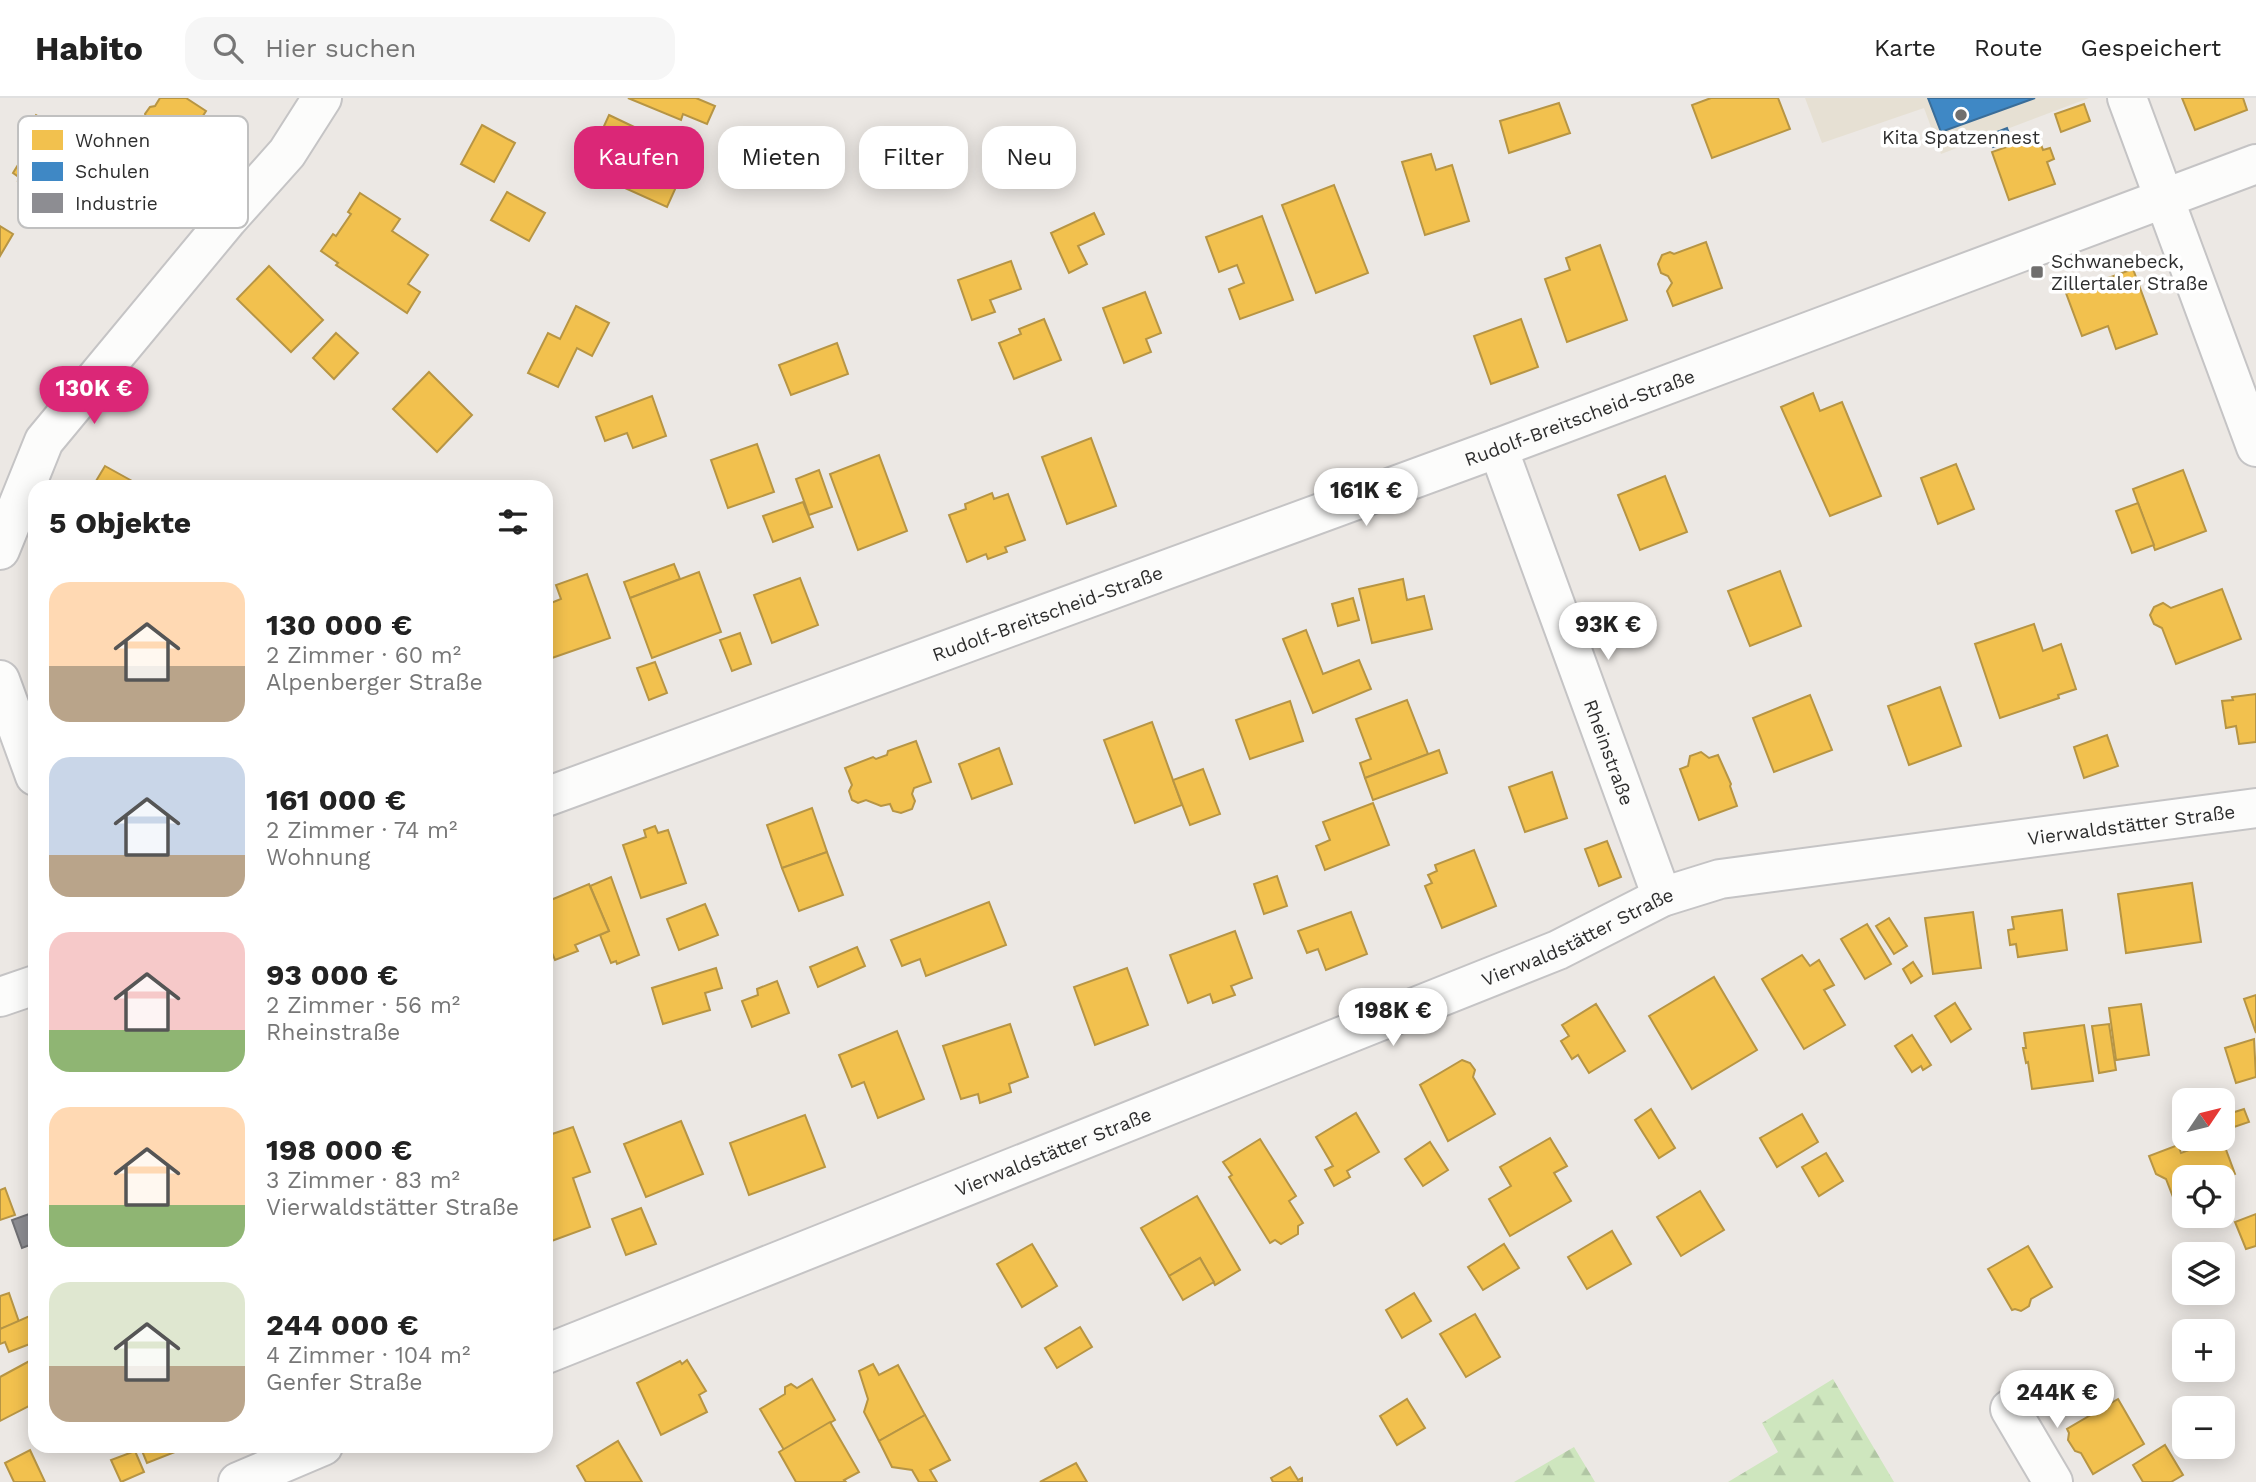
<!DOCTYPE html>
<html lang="de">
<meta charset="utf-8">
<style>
:root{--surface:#fff;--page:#f6f6f6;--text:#222;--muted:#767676;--line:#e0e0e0;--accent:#db2777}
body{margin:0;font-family:"Work Sans",sans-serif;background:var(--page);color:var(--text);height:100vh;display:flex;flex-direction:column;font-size:26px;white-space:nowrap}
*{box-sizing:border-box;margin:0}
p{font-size:23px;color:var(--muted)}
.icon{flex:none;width:38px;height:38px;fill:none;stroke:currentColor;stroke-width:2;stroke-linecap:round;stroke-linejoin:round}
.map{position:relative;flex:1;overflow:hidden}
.sheet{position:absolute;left:28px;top:382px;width:525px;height:973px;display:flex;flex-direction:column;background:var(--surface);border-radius:21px;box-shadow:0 4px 18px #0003}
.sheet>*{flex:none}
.top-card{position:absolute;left:574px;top:28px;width:665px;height:63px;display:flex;gap:14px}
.needle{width:46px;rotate:55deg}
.controls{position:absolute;left:2172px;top:990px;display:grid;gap:14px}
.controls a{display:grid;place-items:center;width:63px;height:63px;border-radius:14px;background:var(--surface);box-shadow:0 4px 18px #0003;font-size:35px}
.price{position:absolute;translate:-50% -60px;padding:0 16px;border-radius:24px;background:#fff;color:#222;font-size:23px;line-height:46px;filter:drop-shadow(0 2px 4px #0008)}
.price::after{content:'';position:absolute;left:50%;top:42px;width:21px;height:16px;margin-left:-10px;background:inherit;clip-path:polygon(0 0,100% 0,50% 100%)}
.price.on{background:var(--accent);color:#fff}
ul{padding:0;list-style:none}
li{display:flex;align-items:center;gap:21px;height:175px;padding:0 21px}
li span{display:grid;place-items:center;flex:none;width:196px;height:140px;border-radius:21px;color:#555}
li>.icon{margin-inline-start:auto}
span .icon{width:84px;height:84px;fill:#fffc;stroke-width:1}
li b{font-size:30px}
h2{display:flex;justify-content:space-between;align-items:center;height:84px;padding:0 21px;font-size:30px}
.pill{padding:0 24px;border-radius:21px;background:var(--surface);box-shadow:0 4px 18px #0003;font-size:24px;line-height:63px}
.pill.on{background:var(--accent);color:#fff}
header{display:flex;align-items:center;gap:42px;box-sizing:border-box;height:98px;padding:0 35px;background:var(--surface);border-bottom:2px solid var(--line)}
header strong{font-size:33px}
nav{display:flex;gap:38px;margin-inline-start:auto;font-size:24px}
.search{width:490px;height:63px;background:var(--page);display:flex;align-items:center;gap:18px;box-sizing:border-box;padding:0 24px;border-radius:21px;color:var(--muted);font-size:26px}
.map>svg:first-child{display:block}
.education{fill:#e6e0d3}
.forest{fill:url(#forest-firs)}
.homes{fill:#f2c14e;stroke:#b79544;stroke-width:2}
.schools{fill:#3f88c5;stroke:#3a6d98;stroke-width:2}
.industry{fill:#8d8d92;stroke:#707074;stroke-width:2}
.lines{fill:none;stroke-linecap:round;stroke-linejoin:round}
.street-casing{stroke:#c5c4c5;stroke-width:42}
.secondary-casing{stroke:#c5c4c5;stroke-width:42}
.street{stroke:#fcfcfb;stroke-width:38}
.secondary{stroke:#fcfcfb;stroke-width:38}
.poi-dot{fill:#706f6e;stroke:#fff;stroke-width:2.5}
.labels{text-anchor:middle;stroke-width:7;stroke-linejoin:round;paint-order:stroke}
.poi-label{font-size:19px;fill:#2e2e2e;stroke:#fff}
.street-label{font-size:19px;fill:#2e2e2e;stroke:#fff}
.key{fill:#fff;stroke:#c0c0c0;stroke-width:2}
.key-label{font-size:19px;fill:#2e2e2e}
</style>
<header>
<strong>Habito</strong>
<div class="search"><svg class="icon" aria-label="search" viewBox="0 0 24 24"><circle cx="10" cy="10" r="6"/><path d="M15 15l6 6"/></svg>Hier suchen</div>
<nav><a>Karte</a><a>Route</a><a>Gespeichert</a></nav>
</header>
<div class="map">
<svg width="2256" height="1384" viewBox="0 0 2256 1384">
<defs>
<pattern id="forest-firs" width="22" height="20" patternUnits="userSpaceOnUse" patternTransform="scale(1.75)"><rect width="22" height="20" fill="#cee6be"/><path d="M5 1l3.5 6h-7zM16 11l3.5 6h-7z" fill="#b1c6a4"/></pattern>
</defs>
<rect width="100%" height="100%" fill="#ece8e4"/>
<path class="education" d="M1805 0H2089L1941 56 1924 10 1822 45Z"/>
<g class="forest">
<path d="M1833 1281 1894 1384H1728L1778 1354 1762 1325Z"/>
<path d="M1574 1349 1595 1384H1514Z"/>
</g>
<g class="homes">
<path d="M160 0H186L206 13 182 51 143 27 147 21 145 16 150 9 155 8Z"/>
<path d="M628 0H696L715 8 707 26 683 16 681 22Z"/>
<path d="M1711 0H1778L1790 31 1712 60 1692 7Z"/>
<path d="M2182 0H2243L2247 12 2195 32Z"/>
<path d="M1559 5 1570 35 1509 55 1500 23Z"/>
<path d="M2084 6 2090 23 2061 34 2055 16Z"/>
<path d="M36 17 85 47 71 70 77 74 56 107 18 83 20 80 13 75 26 54 34 59 40 49 47 54 52 46 28 30Z"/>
<path d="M609 17 691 56 667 109 616 86 627 63 595 48Z"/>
<path d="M482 27 515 45 494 84 461 66Z"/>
<path d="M2038 38 2043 52 2050 50 2054 61 2047 64 2055 86 2009 102 1992 54Z"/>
<path d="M1431 56 1436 72 1452 67 1469 123 1425 137 1402 64Z"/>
<path d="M1334 87 1368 175 1316 195 1282 107Z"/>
<path d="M507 94 545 115 529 143 491 122Z"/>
<path d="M360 95 400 121 392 133 428 157 408 186 420 194 407 215 336 167 338 165 321 153 333 136 336 138 351 116 348 114Z"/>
<path d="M1094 115 1104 136 1078 148 1087 166 1069 175 1051 135Z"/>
<path d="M1262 118 1293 202 1240 221 1229 191 1244 185 1237 167 1219 174 1206 139Z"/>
<path d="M0 128 13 136 0 158Z"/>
<path d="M1706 144 1722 190 1673 208 1667 193 1672 185 1668 178 1661 175 1658 166 1662 157 1670 154 1674 156Z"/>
<path d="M1600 147 1627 222 1567 244 1545 181 1570 172 1566 160Z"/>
<path d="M1011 163 1021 191 990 202 995 214 972 222 958 182Z"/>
<path d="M269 168 323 222 291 254 237 201Z"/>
<path d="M2133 171 2157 236 2116 251 2108 228 2082 238 2066 195Z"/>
<path d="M1145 194 1161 235 1146 241 1151 254 1124 265 1103 210Z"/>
<path d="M576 208 609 225 592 258 577 250 558 289 528 275 548 235 560 241Z"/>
<path d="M1044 221 1061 262 1014 281 999 245 1021 236 1019 231Z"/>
<path d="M1521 221 1538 269 1491 286 1474 238Z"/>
<path d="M336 235 358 255 334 281 313 260Z"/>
<path d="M837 245 848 276 791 297 779 267Z"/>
<path d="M429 274 472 317 437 354 393 311Z"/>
<path d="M1813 295 1820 313 1842 304 1881 398 1830 418 1781 309Z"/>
<path d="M652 298 666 338 633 350 627 335 605 343 596 319Z"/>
<path d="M1091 340 1116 408 1067 426 1042 359Z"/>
<path d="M757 346 774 394 728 410 711 362Z"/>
<path d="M879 357 907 433 858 452 830 376Z"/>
<path d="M1956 366 1974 411 1938 426 1921 380Z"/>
<path d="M105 368 141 388H93Z"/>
<path d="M819 372 832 409 809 417 796 381Z"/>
<path d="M2183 372 2206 433 2155 452 2133 391Z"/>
<path d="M1665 378 1687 434 1640 452 1618 397Z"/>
<path d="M992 395 994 401 1008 396 1025 442 1005 449 1007 454 988 461 986 456 967 464 949 417 966 411 965 406Z"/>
<path d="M803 404 813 429 773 444 763 418Z"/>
<path d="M2138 405 2154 447 2132 455 2116 413Z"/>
<path d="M674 466 680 481 630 500 624 484Z"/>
<path d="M1780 473 1801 528 1750 548 1728 493Z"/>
<path d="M699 474 721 534 652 560 630 500Z"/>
<path d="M587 476 610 540 546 562V507L561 501 556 487Z"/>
<path d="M800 480 818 527 772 545 754 497Z"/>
<path d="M1403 481 1407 502 1424 498 1432 531 1372 545 1359 491Z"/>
<path d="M2222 491 2241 541 2176 566 2162 530 2154 526 2150 517 2154 509 2163 505 2171 510Z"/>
<path d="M1353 500 1359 522 1338 528 1332 506Z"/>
<path d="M2034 526 2043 553 2061 546 2076 591 2058 597 2059 600 2000 620 1975 546Z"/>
<path d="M1306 532 1323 576 1359 562 1371 591 1313 615 1283 541Z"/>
<path d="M740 535 751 566 732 573 720 542Z"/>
<path d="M655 564 667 595 649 602 637 570Z"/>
<path d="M1940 589 1961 648 1909 667 1888 608Z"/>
<path d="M2256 596V644L2239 646 2236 628 2226 630 2222 603 2233 602 2232 599Z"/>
<path d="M1810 597 1832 652 1774 674 1753 620Z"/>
<path d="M1407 602 1428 656 1365 680 1360 665 1371 661 1356 621Z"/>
<path d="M1290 603 1303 643 1250 661 1236 622Z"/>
<path d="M1152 624 1182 707 1135 725 1104 642Z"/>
<path d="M2107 637 2118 668 2084 680 2074 649Z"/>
<path d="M916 643 931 684 914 690 912 696 915 703 912 711 901 715 893 713 890 706 881 708 866 702 858 705 852 702 849 693 852 687 845 670 873 659 876 661 887 657 888 653Z"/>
<path d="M999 650 1012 686 972 701 959 666Z"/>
<path d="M1439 652 1447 675 1373 702 1365 680Z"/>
<path d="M1701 654 1709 660 1718 657 1731 686 1730 688 1737 708 1699 722 1680 671 1688 668 1690 658Z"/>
<path d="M1203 671 1220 716 1190 727 1173 682Z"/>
<path d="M1552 674 1567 720 1525 734 1509 689Z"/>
<path d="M1373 705 1389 747 1325 772 1316 748 1330 742 1323 724Z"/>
<path d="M812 710 827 754 782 770 767 727Z"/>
<path d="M655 728 658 735 668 732 686 785 641 800 623 747 646 739 644 732Z"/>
<path d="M1607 743 1621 779 1599 788 1585 751Z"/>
<path d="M1474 752 1496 808 1442 830 1425 788 1432 785 1428 777 1437 773 1435 767Z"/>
<path d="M827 754 843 797 799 813 782 770Z"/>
<path d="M1277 778 1287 808 1264 816 1254 786Z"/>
<path d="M611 779 639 857 617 866 616 863 611 865 600 837 609 833 590 788Z"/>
<path d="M2192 785 2201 844 2126 855 2118 796Z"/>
<path d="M589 786 609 833 575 847 578 853 555 862 546 841V804Z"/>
<path d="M989 804 1006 847 926 878 920 861 902 868 891 842Z"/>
<path d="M705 806 718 837 679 852 667 821Z"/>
<path d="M2062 812 2067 852 2018 859 2016 846 2010 847 2008 832 2014 831 2012 819Z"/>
<path d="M1351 814 1367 856 1326 872 1318 851 1307 855 1298 833Z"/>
<path d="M1973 814 1981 870 1933 876 1925 820Z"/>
<path d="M1889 820 1907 848 1894 856 1876 828Z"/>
<path d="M1867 826 1891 866 1865 881 1841 841Z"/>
<path d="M1235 833 1252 880 1231 888 1235 897 1213 905 1210 896 1188 905 1170 857Z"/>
<path d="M857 849 865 868 818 889 810 869Z"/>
<path d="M1802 857 1810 868 1819 862 1834 887 1824 892 1845 927 1804 951 1762 881Z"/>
<path d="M1913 864 1922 878 1911 885 1903 871Z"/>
<path d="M716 870 722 890 705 895 710 912 663 926 652 890Z"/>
<path d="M1127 870 1148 927 1095 947 1074 889Z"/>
<path d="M1714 879 1757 952 1692 991 1649 918Z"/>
<path d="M777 883 789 915 752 929 742 903 758 897 757 891Z"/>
<path d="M2256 897V935L2244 901Z"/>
<path d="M1955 905 1971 931 1951 944 1935 918Z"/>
<path d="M1596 906 1625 953 1589 975 1578 957 1572 961 1561 943 1569 938 1562 927Z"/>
<path d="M2141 906 2149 957 2116 962 2109 910Z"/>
<path d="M1010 926 1028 979 1009 986 1011 994 980 1005 978 996 961 1001 943 948Z"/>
<path d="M2109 926 2116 972 2099 975 2092 928Z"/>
<path d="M2084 927 2093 983 2032 991 2028 964 2026 965 2023 950H2026L2024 935Z"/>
<path d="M897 933 924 1001 878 1020 864 984 852 989 839 957Z"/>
<path d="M1912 937 1931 967 1923 972 1921 968 1912 974 1895 948Z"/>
<path d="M2254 941 2256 979 2236 985 2225 950Z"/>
<path d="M1462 962 1470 965 1475 972 1473 979 1495 1016 1448 1043 1420 987Z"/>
<path d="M1651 1011 1675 1050 1659 1060 1635 1022Z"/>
<path d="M2244 1011 2249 1024 2222 1033V1018Z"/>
<path d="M1356 1015 1379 1054 1347 1073 1350 1079 1334 1088 1325 1072 1333 1068 1316 1039Z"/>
<path d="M1802 1016 1818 1044 1777 1069 1760 1040Z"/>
<path d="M805 1017 825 1069 749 1097 730 1045Z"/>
<path d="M681 1023 703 1076 646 1099 624 1046Z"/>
<path d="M573 1029 590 1074 573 1080 590 1129 546 1145V1038Z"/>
<path d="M1550 1040 1567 1068 1554 1075 1571 1103 1510 1138 1489 1101 1511 1088 1500 1069Z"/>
<path d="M1260 1041 1296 1098 1289 1103 1303 1125 1298 1128V1136L1281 1146 1275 1142 1270 1145 1229 1079 1232 1077 1223 1064Z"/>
<path d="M2218 1041H2222L2235 1076 2222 1081 2184 1080V1111L2179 1097 2173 1099 2166 1081 2156 1076 2149 1058 2178 1047 2181 1055Z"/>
<path d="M1430 1044 1448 1072 1423 1088 1405 1061Z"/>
<path d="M1826 1055 1843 1083 1819 1098 1802 1069Z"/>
<path d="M5 1090 15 1117 0 1122V1092Z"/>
<path d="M1700 1093 1724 1132 1681 1158 1657 1119Z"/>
<path d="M1197 1098 1240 1172 1215 1187 1200 1160 1169 1178 1141 1130Z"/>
<path d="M641 1110 656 1146 626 1157 612 1121Z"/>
<path d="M2256 1116V1148L2246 1151 2235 1124Z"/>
<path d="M1612 1133 1631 1166 1587 1191 1568 1159Z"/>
<path d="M1032 1146 1057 1188 1022 1209 997 1166Z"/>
<path d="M1504 1146 1519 1170 1483 1192 1468 1169Z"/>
<path d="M2028 1148 2052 1189 2031 1201 2029 1208 2021 1213 2015 1211 2012 1212 1988 1171Z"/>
<path d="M1200 1160 1214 1184 1183 1202 1169 1178Z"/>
<path d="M9 1195 19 1224 0 1231V1198Z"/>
<path d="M1414 1195 1431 1223 1402 1240 1386 1212Z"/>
<path d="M35 1212V1244L9 1254 5 1244 0 1246V1231L30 1218 29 1214Z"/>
<path d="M1475 1216 1500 1259 1466 1279 1440 1236Z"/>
<path d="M1080 1229 1092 1249 1057 1270 1045 1250Z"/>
<path d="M35 1260V1305L0 1323V1279Z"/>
<path d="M687 1262 706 1293 699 1297 707 1314 661 1337 637 1285 680 1263 682 1266Z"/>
<path d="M873 1266 879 1277 898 1267 925 1317 879 1343 864 1314 868 1301 859 1273Z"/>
<path d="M812 1281 835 1322 784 1352 760 1311 785 1296V1289L791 1286 797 1290Z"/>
<path d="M1407 1301 1425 1330 1397 1347 1380 1318Z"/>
<path d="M2118 1301 2144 1346 2093 1376 2081 1355 2075 1353 2068 1342 2069 1335 2067 1331Z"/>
<path d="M925 1317 950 1362 930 1372 937 1384H919L912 1372 892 1369 879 1343Z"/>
<path d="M830 1324 859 1374 844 1382 846 1384H796L779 1354Z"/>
<path d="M618 1343 642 1384H586L577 1368Z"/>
<path d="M2165 1347 2183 1377 2171 1384H2143L2133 1367Z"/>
<path d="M140 1348H190L147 1365Z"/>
<path d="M30 1352 45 1384H14L5 1365Z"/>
<path d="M135 1353 144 1374 121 1384 111 1362Z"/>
<path d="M1076 1365 1087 1384H1040Z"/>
<path d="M1290 1369 1298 1382 1302 1380V1384H1273L1271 1380Z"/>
</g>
<g class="schools">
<path d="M1928 0H2035L1941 34Z"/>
<path d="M2007 30 2012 43 1993 49 1989 37Z"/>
</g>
<path class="industry" d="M35 1114V1145L22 1150 12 1122Z"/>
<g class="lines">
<g class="street-casing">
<g id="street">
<path id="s1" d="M1498 350 1662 799"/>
<path d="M0 452 44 343 228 121 287 55 322 0"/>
<path d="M0 582 35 678"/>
<path id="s2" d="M546 699 1498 350 2256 66"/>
<path d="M0 899 35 887"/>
<path id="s3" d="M546 1256 1558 852 1662 799 1720 781 2256 710"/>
<path d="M2010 1311 2053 1384"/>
<path d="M238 1384 323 1348"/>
</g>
</g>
<g class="secondary-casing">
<path id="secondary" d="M2127 0 2256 349"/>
</g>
<use href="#street" class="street"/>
<use href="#secondary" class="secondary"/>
</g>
<g class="poi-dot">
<circle cx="1961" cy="17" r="7"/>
<rect x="2030" y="167" width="14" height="14" rx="3.5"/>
</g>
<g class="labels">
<g class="poi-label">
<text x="1961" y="46">Kita Spatzennest</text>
<text x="2051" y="170" text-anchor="start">Schwanebeck,<tspan x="2051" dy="22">Zillertaler Straße</tspan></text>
</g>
<g class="street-label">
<text dy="7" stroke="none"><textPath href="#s2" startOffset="1101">Rudolf-Breitscheid-Straße</textPath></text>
<text dy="7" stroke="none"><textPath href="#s2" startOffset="534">Rudolf-Breitscheid-Straße</textPath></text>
<text dy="7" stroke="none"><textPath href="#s1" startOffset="324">Rheinstraße</textPath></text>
<text dy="7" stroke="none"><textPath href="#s3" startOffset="1682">Vierwaldstätter Straße</textPath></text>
<text dy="7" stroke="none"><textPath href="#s3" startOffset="1113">Vierwaldstätter Straße</textPath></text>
<text dy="7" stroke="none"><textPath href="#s3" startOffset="546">Vierwaldstätter Straße</textPath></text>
</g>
</g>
<rect x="18" y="18" width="230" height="112" rx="10" class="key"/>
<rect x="32" y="32" width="31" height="20" fill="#f2c14e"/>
<rect x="32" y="64" width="31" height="19" fill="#3f88c5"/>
<rect x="32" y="95" width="31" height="20" fill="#8d8d92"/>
<g class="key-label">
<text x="75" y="49">Wohnen</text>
<text x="75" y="80">Schulen</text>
<text x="75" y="112">Industrie</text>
</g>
</svg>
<div class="controls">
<a><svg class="needle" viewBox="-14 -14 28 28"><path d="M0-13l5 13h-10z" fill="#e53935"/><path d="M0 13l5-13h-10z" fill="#767676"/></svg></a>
<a><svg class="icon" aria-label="locate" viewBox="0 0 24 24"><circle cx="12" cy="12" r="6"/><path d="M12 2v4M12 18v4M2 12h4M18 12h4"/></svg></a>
<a><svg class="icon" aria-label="layers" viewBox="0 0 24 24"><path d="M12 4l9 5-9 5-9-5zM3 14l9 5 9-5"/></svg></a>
<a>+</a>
<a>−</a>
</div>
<b class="price on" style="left:94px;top:328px">130K €</b>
<b class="price" style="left:1366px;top:430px">161K €</b>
<b class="price" style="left:1608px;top:564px">93K €</b>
<b class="price" style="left:1393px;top:950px">198K €</b>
<b class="price" style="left:2057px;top:1332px">244K €</b>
<div class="top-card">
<a class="pill on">Kaufen</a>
<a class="pill">Mieten</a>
<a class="pill">Filter</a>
<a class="pill">Neu</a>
</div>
<section class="sheet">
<h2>5 Objekte<svg class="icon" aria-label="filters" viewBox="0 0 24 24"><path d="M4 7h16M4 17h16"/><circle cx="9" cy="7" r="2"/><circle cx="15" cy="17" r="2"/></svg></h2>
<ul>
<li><span style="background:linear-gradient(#ffd9b3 60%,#b9a48a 0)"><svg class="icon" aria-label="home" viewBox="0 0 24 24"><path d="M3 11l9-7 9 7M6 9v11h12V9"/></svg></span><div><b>130 000 €</b><p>2 Zimmer · 60 m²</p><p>Alpenberger Straße</p></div></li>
<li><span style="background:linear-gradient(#c9d6e8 70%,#b9a48a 0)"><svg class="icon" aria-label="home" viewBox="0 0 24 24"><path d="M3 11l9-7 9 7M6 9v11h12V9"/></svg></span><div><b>161 000 €</b><p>2 Zimmer · 74 m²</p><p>Wohnung</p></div></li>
<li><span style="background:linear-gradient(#f6c9c9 70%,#8fb573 0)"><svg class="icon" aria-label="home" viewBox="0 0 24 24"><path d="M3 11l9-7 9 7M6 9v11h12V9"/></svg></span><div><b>93 000 €</b><p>2 Zimmer · 56 m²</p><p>Rheinstraße</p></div></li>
<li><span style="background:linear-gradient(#ffd9b3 70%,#8fb573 0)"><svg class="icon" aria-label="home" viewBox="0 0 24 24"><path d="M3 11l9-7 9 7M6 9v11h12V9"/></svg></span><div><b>198 000 €</b><p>3 Zimmer · 83 m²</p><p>Vierwaldstätter Straße</p></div></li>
<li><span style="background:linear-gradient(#dfe7d0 60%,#b9a48a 0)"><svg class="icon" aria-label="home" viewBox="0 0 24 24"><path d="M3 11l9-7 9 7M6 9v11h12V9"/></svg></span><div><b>244 000 €</b><p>4 Zimmer · 104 m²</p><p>Genfer Straße</p></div></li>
</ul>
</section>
</div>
